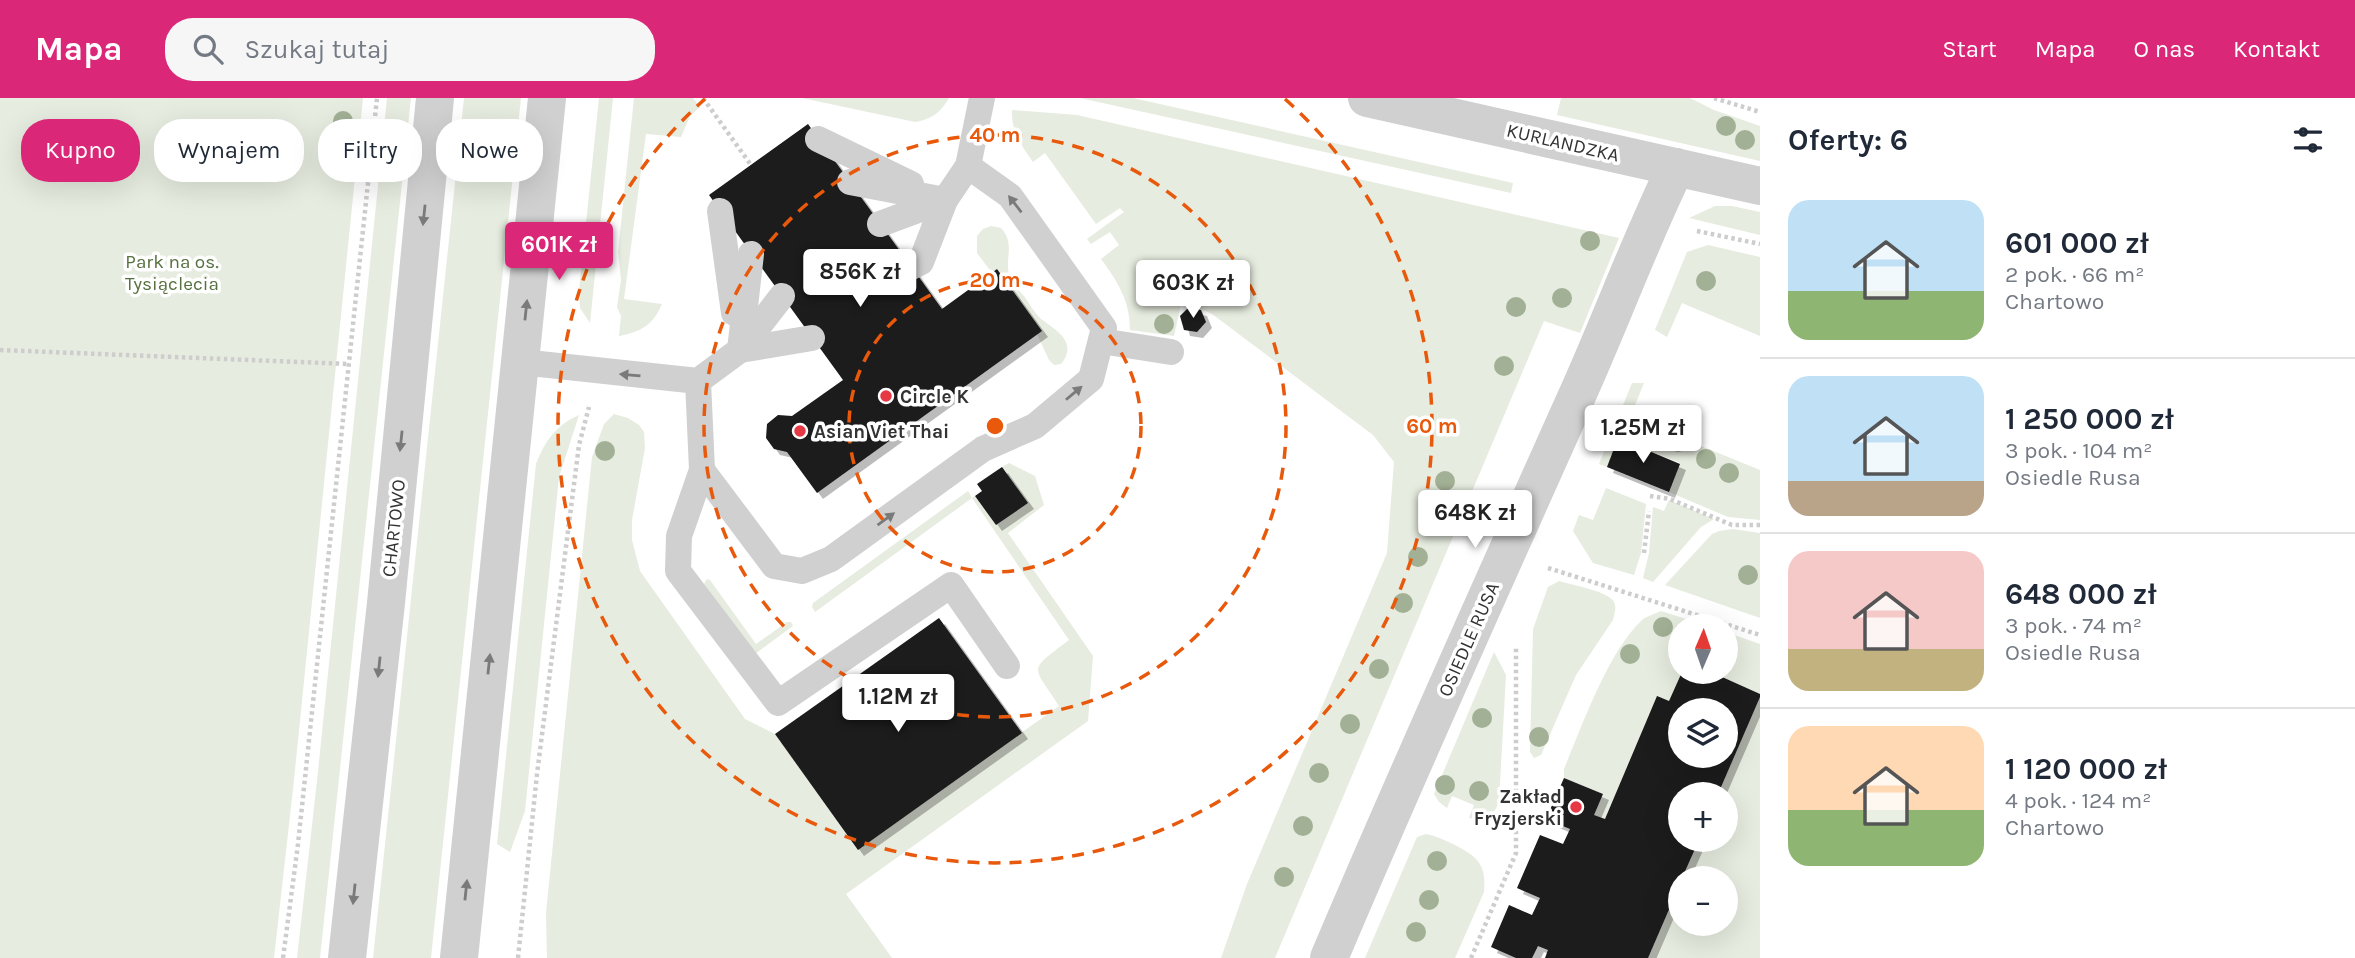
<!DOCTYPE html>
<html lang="pl">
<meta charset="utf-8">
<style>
:root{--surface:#fff;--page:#f6f6f7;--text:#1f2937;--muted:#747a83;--line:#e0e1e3;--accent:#db2777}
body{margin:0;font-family:Karla,sans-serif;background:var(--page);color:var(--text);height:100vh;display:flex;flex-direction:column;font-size:26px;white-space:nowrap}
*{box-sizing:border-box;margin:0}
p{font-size:23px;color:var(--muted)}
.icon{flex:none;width:38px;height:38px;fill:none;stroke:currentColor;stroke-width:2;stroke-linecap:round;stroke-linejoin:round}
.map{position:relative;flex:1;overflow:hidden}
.sheet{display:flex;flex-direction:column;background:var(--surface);width:595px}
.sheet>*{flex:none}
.banner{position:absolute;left:21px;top:21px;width:665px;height:63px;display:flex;gap:14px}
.needle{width:46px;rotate:2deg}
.controls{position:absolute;left:1668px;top:516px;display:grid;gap:14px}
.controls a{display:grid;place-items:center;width:70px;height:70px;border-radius:50%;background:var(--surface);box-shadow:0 7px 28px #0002;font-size:35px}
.price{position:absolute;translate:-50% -60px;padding:0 16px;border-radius:7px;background:#fff;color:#222;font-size:23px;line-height:46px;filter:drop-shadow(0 2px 4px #0008)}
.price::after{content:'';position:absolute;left:50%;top:42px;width:21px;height:16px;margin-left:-10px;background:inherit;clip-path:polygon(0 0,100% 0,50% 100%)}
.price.current{background:var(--accent);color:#fff}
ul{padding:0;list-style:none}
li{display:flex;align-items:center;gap:21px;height:175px;padding:0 28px}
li+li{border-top:2px solid var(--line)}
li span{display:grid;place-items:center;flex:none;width:196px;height:140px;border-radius:21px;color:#555}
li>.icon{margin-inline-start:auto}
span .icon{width:84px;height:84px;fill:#fffc;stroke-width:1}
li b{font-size:30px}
h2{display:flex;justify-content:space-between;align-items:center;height:84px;padding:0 28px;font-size:30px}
.chip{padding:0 24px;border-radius:28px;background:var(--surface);box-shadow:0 7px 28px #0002;font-size:24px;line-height:63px}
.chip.current{background:var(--accent);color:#fff}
header{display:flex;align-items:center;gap:42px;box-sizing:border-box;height:98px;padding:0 35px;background:var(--accent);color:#fff}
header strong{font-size:33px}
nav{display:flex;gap:38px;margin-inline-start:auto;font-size:24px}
.search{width:490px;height:63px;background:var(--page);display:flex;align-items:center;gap:18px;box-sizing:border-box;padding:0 24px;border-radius:28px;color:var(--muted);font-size:26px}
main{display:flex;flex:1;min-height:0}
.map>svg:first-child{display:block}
.green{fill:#e6ecdf}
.building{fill:#1a1a1a;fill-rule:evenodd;filter:url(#shadow)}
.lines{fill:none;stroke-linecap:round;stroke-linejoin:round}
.path{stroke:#cdcdcd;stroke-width:4.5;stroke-dasharray:3.5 3.5;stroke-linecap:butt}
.service{stroke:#d0d0d0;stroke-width:26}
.minor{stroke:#d0d0d0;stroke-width:38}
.tertiary{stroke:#d0d0d0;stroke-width:38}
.tree{fill:#a2b095}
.oneway{fill:#7a7a7a}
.ring{fill:none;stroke:#e8590c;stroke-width:3.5;stroke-dasharray:12 9}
.poi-dot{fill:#e63946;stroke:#fff;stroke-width:2.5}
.labels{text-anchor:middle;stroke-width:7;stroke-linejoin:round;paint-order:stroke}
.street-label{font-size:19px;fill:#333;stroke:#fff}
.park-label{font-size:19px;fill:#56703f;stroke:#fff}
.poi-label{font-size:19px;font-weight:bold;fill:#333;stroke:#fff;text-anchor:start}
.centre{fill:#e8590c;stroke:#fff;stroke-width:3.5}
.ring-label{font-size:21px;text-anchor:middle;font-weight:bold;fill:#e8590c;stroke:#fff;stroke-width:7;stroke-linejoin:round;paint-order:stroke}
</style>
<header>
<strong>Mapa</strong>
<div class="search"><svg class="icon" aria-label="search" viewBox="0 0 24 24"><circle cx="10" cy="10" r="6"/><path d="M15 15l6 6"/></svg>Szukaj tutaj</div>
<nav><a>Start</a><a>Mapa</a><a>O nas</a><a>Kontakt</a></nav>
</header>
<main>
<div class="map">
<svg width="1760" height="860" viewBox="0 0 1760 860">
<defs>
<filter id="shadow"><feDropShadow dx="6" dy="6" stdDeviation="0" flood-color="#0004"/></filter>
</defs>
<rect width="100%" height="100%" fill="#fff"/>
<g class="green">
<path d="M0 0H363L294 682 274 860H0Z"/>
<path d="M387 0H411L320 860H297L317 683Z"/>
<path d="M464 0H521L431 860H373Z"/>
<path d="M599 0H613L590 225 580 210 579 193Z"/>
<path d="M634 0H693L700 9 690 18 681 39 646 36 624 201 662 206C653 227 641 234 619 238L621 218 617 209 621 182 618 154Z"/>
<path d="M802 0H949C940 15 932 21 915 24Z"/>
<path d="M1080 0H1133L1513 85 1511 95Z"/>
<path d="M1561 0H1690L1714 12 1760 28V63L1557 17Z"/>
<path d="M1012 12 1077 17 1619 140 1580 235 1544 223 1275 860H1221L1247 786 1387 455 1394 364 1373 337 1212 216 1182 202 1174 238 1130 232C1130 203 1118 184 1101 161L1119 147 1110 134 1091 146 1087 141 1124 114 1120 110 1096 126 1045 55 1033 64C1021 47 1011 33 1012 12Z"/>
<path d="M1715 108H1732L1760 114V137L1689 120Z"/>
<path d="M991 128 1001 130C1017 147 1002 164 1011 181 1013 187 1020 193 1024 198 1029 205 1034 214 1040 220 1055 232 1079 243 1061 266L1054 267 1049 262 1037 236 1042 233 997 171 992 175 977 155V138L983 131Z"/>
<path d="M1708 147 1760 159V238L1682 205 1667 239 1655 232 1687 154Z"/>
<path d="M1632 285H1644L1630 319 1760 372V422L1728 419 1669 394 1680 365 1619 340 1607 369 1599 366Z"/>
<path d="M614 316 628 320 639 327 644 334 645 350 632 422V442L640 473 745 621 775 636 858 751 1059 608C1034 567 1025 575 1069 542L972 400 815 514 812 509 813 505 968 393 972 400 975 398 996 427 1027 405 1002 369 1009 365 1035 378 1044 407 1008 435 1093 558 1088 623 846 796 892 860H547L546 815 592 359 604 326Z"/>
<path d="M579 317 559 379 525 713 510 754 497 746 536 366C545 343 556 327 579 317Z"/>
<path d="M1606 390 1646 406 1641 455 1634 477 1593 465 1573 433 1579 417 1593 422Z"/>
<path d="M1669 402 1714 421 1701 429 1653 484 1643 480 1649 455 1653 409 1664 413Z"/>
<path d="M1733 431 1760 435V520L1665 487 1712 436 1719 433Z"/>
<path d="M707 481 710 482 756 546 787 524H791L793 528 755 556 704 486Z"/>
<path d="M1559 483C1572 487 1608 493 1614 504 1617 510 1614 516 1613 522L1576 577 1541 657 1534 660 1530 654 1533 531 1548 489Z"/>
<path d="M1661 513 1708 528H1680V574H1682L1669 603 1657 599 1605 721 1594 717 1603 696 1564 680V671C1582 628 1608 554 1642 522 1647 518 1655 516 1661 513Z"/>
<path d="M1726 534 1760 546V596L1711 574H1726Z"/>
<path d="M1494 554 1506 577 1499 703C1494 719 1485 723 1469 720L1474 707 1452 698 1447 710 1439 704 1434 696Z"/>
<path d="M1760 599V860H1648L1680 786V826H1726V780H1682L1699 742H1726V696H1718Z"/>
<path d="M1426 736C1436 738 1444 742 1453 746 1476 758 1487 765 1484 794L1455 860H1365L1417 739Z"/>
</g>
<g class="building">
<path d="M808 26 942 211 997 171 1042 233 817 395 787 354 774 351 766 340 767 326 778 317 792 318 843 282 709 97Z"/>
<path d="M1189 209 1201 212 1206 224 1197 234 1184 232 1180 218Z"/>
<path d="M1618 340 1680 366 1669 394 1607 369Z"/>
<path d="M1002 369 1028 405 996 427 975 398 982 393 977 386Z"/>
<path d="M939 520 1022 635 858 752 775 636Z"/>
<path d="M1682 574H1711L1760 596V599L1718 696H1680V742H1699L1682 780H1680V786L1648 860H1545L1548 852 1538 848 1532 860H1516L1491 849 1509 807 1532 817 1540 800 1517 790 1540 737 1563 746 1570 731 1546 721 1564 680 1603 696 1594 717 1605 721 1657 598 1669 603ZM1680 612H1726V658H1680Z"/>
</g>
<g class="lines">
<g class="path">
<path d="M703 0 751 67"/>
<path d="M1714 0 1760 14"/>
<path d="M1697 133 1760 146"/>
<path d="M0 252 349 266"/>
<path d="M1650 398 1670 401 1732 427H1760"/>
<path d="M1644 455 1649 413"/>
<path d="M1548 470 1760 537"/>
<path d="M283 860 298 746 377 0"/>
<path d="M518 860 537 676 579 347 589 309"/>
<path d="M1471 860 1516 755V548"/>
</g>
<g class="service">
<path d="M818 41 911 86"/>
<path d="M850 84 945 102 921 164 911 169"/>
<path d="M720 113 734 215"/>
<path d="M880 126 945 102 968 68 982 0"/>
<path d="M751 156 740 252 812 240"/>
<path d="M1101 243 1171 254"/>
<path d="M521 264 698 283 740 252 782 198"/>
<path d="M698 283 702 372 679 438 678 473 778 605 951 487 1007 568"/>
<path d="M702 372 774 468 802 473 831 461 983 351 1035 328 1091 281 1104 230 1010 98 968 68"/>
</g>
<g class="minor">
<path d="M1367 0 1760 88"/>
<path d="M1329 860C1408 673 1492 488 1575 302 1610 225 1639 145 1676 69"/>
</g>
<g class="tertiary">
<path d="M347 860 386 505 435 0"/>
<path d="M459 860 547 0"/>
</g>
</g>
<g class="tree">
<circle cx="343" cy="23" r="10"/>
<circle cx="1726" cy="28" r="10"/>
<circle cx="1745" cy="42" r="10"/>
<circle cx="1590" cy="143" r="10"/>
<circle cx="1706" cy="183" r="10"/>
<circle cx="1562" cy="200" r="10"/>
<circle cx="1516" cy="209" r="10"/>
<circle cx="1164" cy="226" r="10"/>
<circle cx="1504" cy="268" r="10"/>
<circle cx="1636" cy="327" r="10"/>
<circle cx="1678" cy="344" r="10"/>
<circle cx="605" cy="353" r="10"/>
<circle cx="1706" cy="361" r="10"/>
<circle cx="1729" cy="375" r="10"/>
<circle cx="1445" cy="383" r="10"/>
<circle cx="1432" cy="418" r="10"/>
<circle cx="1418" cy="459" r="10"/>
<circle cx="1748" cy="477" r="10"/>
<circle cx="1403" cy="505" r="10"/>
<circle cx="1663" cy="529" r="10"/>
<circle cx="1630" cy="556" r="10"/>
<circle cx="1379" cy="571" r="10"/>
<circle cx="1482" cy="620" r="10"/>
<circle cx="1350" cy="626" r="10"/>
<circle cx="1539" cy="639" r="10"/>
<circle cx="1319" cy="675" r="10"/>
<circle cx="1445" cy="687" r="10"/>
<circle cx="1479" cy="693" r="10"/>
<circle cx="1303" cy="728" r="10"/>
<circle cx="1437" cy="763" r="10"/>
<circle cx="1284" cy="779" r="10"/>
<circle cx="1429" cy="802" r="10"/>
<circle cx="1416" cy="834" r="10"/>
</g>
<defs><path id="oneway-solid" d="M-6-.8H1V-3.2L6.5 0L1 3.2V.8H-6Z" transform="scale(1.75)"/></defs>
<g class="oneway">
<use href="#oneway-solid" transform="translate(1015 106) rotate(-128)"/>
<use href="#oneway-solid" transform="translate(424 117) rotate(96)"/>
<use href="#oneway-solid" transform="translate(526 212) rotate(-84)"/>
<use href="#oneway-solid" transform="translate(630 277) rotate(-175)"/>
<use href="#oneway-solid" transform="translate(1074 295) rotate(-40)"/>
<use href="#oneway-solid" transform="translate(401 343) rotate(96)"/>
<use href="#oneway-solid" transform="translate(886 421) rotate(-36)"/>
<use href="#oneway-solid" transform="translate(489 566) rotate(-84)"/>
<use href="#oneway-solid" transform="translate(379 569) rotate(96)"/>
<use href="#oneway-solid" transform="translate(466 792) rotate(-84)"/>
<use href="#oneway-solid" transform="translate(354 796) rotate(96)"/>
</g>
<g class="ring">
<circle cx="995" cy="328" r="146"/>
<circle cx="995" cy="328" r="291"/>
<path d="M1285 1A437 437 0 1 1 705 1"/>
</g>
<g class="poi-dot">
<circle cx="886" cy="298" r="7"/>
<circle cx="800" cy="333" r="7"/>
<circle cx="1576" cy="709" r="7"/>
</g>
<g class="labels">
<g class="street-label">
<text transform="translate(1563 44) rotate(13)" y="7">KURLANDZKA</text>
<text transform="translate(393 430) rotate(-84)" y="7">CHARTOWO</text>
<text transform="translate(1468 541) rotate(-66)" y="7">OSIEDLE RUSA</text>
</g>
<g class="park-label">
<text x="172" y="170">Park na os.<tspan x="172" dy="22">Tysiąclecia</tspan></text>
</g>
<g class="poi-label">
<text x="900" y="305">Circle K</text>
<text x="814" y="340">Asian Viet Thai</text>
<text x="1562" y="705" text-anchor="end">Zakład<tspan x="1562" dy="22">Fryzjerski</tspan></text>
</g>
</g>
<circle cx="995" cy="328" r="10" class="centre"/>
<g class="ring-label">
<text x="995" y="44">40 m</text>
<text x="995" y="189">20 m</text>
<text x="1432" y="335">60 m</text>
</g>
</svg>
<div class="controls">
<a><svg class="needle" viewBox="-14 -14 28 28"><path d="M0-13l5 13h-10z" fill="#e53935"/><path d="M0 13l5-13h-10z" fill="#747a83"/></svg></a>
<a><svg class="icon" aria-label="layers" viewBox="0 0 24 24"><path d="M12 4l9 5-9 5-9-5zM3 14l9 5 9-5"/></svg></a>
<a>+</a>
<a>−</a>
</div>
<b class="price current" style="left:559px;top:184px">601K zł</b>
<b class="price" style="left:860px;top:211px">856K zł</b>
<b class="price" style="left:1193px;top:222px">603K zł</b>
<b class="price" style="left:1643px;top:367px">1.25M zł</b>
<b class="price" style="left:1475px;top:452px">648K zł</b>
<b class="price" style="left:898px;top:636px">1.12M zł</b>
<div class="banner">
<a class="chip current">Kupno</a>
<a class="chip">Wynajem</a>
<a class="chip">Filtry</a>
<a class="chip">Nowe</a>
</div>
</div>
<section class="sheet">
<h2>Oferty: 6<svg class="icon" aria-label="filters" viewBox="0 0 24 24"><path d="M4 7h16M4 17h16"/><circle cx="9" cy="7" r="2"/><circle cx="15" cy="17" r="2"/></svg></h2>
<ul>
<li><span style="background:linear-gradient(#bfe0f5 65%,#8fb573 0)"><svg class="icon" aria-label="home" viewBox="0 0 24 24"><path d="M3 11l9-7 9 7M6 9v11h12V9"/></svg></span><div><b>601 000 zł</b><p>2 pok. · 66 m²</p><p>Chartowo</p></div></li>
<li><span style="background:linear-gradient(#bfe0f5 75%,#b9a48a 0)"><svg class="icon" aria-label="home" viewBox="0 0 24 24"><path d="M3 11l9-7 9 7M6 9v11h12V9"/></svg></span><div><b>1 250 000 zł</b><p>3 pok. · 104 m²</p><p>Osiedle Rusa</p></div></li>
<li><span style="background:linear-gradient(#f6c9c9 70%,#c2b280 0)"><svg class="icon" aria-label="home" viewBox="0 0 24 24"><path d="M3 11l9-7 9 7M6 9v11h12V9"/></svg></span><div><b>648 000 zł</b><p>3 pok. · 74 m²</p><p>Osiedle Rusa</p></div></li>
<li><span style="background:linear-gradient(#ffd9b3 60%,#8fb573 0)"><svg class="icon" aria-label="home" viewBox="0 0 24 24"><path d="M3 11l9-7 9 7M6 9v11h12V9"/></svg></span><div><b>1 120 000 zł</b><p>4 pok. · 124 m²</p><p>Chartowo</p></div></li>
</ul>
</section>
</main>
